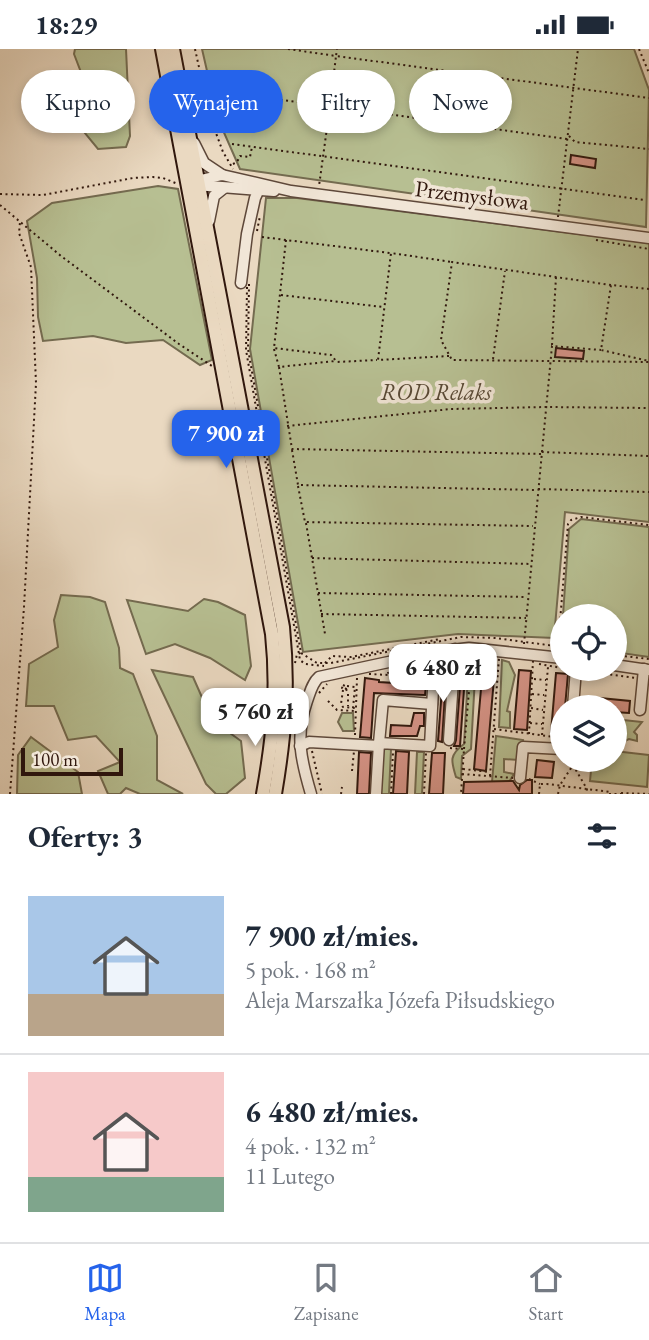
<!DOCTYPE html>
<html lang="pl">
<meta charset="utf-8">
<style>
:root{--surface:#fff;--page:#f6f6f7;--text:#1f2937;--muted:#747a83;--line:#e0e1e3;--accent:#2563eb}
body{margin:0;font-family:"EB Garamond",serif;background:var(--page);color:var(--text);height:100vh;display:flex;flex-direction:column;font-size:26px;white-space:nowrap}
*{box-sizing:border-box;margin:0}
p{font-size:23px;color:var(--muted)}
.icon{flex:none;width:38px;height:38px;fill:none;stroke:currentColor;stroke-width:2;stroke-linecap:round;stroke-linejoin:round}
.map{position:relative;height:745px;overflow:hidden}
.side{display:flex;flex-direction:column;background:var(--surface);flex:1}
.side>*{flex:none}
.guide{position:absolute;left:21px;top:21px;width:607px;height:63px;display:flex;gap:14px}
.buttons{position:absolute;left:550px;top:555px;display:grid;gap:14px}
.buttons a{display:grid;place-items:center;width:77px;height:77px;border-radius:50%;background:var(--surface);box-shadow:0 4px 10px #0003;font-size:35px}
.scale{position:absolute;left:21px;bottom:18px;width:102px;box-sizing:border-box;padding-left:7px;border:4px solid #30170d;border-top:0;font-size:19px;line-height:24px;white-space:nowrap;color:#30170d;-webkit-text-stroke:5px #f1e6d7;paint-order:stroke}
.price{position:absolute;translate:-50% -60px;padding:0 16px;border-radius:14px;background:#fff;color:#222;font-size:23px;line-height:46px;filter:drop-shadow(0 2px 4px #0008)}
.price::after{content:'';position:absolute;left:50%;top:42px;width:21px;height:16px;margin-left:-10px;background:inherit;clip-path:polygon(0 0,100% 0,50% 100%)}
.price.on{background:var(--accent);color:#fff}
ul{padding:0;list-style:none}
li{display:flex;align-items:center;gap:21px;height:175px;padding:0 28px}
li+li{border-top:2px solid var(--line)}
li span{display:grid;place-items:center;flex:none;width:196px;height:140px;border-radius:0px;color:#555}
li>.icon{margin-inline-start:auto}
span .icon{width:84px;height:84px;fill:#fffc;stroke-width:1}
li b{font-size:30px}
h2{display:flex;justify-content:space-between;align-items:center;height:84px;padding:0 28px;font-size:30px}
.pill{padding:0 24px;border-radius:32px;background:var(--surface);box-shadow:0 4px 10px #0003;font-size:24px;line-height:63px}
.pill.on{background:var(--accent);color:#fff}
.status{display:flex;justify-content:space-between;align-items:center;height:49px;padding:0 35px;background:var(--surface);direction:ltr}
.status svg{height:19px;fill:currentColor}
.tab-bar{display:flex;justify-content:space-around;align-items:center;height:98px;border-top:2px solid var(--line);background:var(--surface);font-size:19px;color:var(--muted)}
.tab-bar a{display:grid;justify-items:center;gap:4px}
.tab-bar .on{color:var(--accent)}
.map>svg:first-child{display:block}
.green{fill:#b7bf92;stroke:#746b50;stroke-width:2}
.building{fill:#d79488;stroke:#30170d;stroke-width:2}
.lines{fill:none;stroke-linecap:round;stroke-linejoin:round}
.minor-casing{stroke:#5e483a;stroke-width:13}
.major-casing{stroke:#30170d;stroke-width:16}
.path{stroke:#30170d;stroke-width:2;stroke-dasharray:2 3.5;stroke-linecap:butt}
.minor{stroke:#f1e6d7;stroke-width:10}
.major{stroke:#ead9c1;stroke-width:12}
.labels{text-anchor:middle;stroke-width:7;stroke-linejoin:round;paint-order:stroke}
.street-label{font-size:23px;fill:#30170d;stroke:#f1e6d7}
.park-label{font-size:23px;font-style:italic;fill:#584935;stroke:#f1e6d7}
</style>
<div class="status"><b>18:29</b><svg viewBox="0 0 49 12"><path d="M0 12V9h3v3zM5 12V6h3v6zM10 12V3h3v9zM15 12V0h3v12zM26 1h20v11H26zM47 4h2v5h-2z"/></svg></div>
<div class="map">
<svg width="649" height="745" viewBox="0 0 649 745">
<rect width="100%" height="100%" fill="#ead9c1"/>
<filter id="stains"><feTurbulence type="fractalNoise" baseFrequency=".00286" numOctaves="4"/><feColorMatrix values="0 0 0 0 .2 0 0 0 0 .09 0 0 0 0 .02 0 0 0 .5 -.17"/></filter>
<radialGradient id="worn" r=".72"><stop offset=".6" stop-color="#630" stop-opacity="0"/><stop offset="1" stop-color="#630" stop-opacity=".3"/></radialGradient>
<g class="green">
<path d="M75 0H126L130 87 126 98 98 100 84 83 82 26 74 5Z"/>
<path d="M202 0H634L649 41 646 178 240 120 218 70Z"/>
<path d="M158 137 178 140 212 311 200 316 163 291 126 294 93 287 43 292 38 268 37 229 27 172 52 154Z"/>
<path d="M266 149H297L649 194V473L565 463 554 589 458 585 303 603 250 300Z"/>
<path d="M581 470 649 478V608L614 603V567H562L561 595 569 480Z"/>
<path d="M61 546 90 548 105 553 119 599 120 619 133 625 157 687V731L183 745H140L126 739 120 745H108L98 722 120 713 96 687 68 691 54 657H26L29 615 58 598 54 571Z"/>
<path d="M204 550 218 553 245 566 251 617 245 631 210 609 175 595 146 605 127 551 188 562Z"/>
<path d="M469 609 476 610 471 700 462 707 461 730 456 728C451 712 449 706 464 695Z"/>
<path d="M502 611 509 613 515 626 507 662 510 663V679L499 678Z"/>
<path d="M152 621 193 628 212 671 241 692 245 729 226 745H216L206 735Z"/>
<path d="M342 664H353L354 682H343L338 673Z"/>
<path d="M614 670 642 673 634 683 637 686V692L629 690 614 697Z"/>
<path d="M496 687 523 691 519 711 504 710V723L514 725 509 733H492Z"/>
<path d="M31 688 78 723 82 745H17L18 706Z"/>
<path d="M386 699 391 700 389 745H378L382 700Z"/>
<path d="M614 702 649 706 647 738 590 732 592 711 614 710Z"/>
<path d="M417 703H424L422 745H415Z"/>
</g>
<g class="building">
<path d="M571 106 596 110 595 119 570 115Z"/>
<path d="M556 299 584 302 583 310 555 308Z"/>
<path d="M462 611 466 612 460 697H454L456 691Z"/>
<path d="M444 613H447L442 693 438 692Z"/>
<path d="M483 617 495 618 486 722 474 720Z"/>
<path d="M519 621 531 622 527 681 514 680Z"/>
<path d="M556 624 568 625 565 658H562V684L551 683Z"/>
<path d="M365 629 379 631V633L426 636 425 646 374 644 371 689 360 688Z"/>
<path d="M600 649 630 652 629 664 614 663V658H599Z"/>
<path d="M414 664H424V677H420L417 687H390L391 676 411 677Z"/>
<path d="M396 702 409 703 407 745H393Z"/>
<path d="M359 703 371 704 369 745H357Z"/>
<path d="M432 704H445L443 745H429Z"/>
<path d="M537 711 554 713 552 729 535 728Z"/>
<path d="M527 731H532V745H463L464 733 513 732 519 741 520 736Z"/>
</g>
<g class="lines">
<g class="minor-casing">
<g id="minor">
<path d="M194 94 204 114 222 126"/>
<path d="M192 133 222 126 291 142 649 189"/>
<path d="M195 136 274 142"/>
<path d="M209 172 214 147 224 139"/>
<path d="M241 234 247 185 255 149 261 136"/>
<path d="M614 616 648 621"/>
<path d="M573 658 576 620"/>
<path d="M640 661 644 620"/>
<path d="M449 691 455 600"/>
<path d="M379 694 383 651 432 655"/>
<path d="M300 697 309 693 379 697"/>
<path d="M520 729 523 698 562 700"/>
<path d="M311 745C301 711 295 687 307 652 310 644 312 634 319 628L435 603 469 599 562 609"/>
<path d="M376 745 379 694 430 697 435 603"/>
</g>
</g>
<g class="major-casing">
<g id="major">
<path d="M162 0 272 585C278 642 273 689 263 745"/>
<path d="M173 0 283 578C289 638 285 686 275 745"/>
</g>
</g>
<g class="path">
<path d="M195 0 210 68 223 103 233 120"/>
<path d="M288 0 336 7 337 0"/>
<path d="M639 0 649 24"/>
<path d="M226 44 330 57 319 137"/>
<path d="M569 87 575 93 649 100"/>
<path d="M567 90 330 57 336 7 649 49"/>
<path d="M232 95 645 151"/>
<path d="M233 115 237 113 240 107 250 108 252 98"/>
<path d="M0 145 43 146 133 129 153 128 163 129 178 135"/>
<path d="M0 156 61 207 179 295 212 317"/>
<path d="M558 168 578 0"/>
<path d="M257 182 260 167"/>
<path d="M262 188 390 204"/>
<path d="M286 191 274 299 331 306 337 313 377 311"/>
<path d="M596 191 649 200"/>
<path d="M249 235 248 300 301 604 297 605 295 614"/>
<path d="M611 236 452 213 441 291 452 311 649 313"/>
<path d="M247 238 246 301 300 611 305 615 324 617"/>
<path d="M649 240 611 236 601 301 649 312"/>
<path d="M281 246 383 258"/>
<path d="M552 296 556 228"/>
<path d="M274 300 279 318 335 312"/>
<path d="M449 307 378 311 391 204 452 213"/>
<path d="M493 310 505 222"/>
<path d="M279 318 292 400 542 405"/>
<path d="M287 377 451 360 545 358 649 359"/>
<path d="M292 401 298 436 537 441"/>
<path d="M542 403 552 297 601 301"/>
<path d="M298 437 305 473 533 477"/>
<path d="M538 440 649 443"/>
<path d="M306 474 325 585"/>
<path d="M312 509 531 515"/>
<path d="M318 544 527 548"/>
<path d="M321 565 526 569"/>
<path d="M524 595 542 403 649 407"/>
<path d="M558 597 568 475 571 471 581 468 649 476"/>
<path d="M301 604 317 614H331L461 588 496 589 562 598"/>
<path d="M614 606 649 610"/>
<path d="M325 614 332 607 351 608 440 590"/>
<path d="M539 615 562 619"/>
<path d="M583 622 636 629"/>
<path d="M369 625 389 626 388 624 426 616"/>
<path d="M390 626 426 628"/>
<path d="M534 630 546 631"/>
<path d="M343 636 347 638 345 641 342 639Z"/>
<path d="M347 637 355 638 353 659"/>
<path d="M346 640 348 644V657"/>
<path d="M343 641 341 655 343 658 355 659"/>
<path d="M319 644 327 635"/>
<path d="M532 645 544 646"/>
<path d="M328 652 337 661 355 662"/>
<path d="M531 659 543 661"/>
<path d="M530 674 542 675"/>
<path d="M494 680 562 689"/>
<path d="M529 685 533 612"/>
<path d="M355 686 357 629"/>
<path d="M542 686 548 618"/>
<path d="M450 699 464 700 461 745"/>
<path d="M464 700 472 607"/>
<path d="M312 702 322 745"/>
<path d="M463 720 489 723"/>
<path d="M352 722 354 702"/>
<path d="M462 725 513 729"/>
<path d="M490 727 499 609"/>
<path d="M529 730 540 735"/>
<path d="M621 744 649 745"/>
<path d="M10 745 24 558 36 334 31 218 19 184 20 173"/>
<path d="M341 745 342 738"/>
<path d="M391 745 393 703"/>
<path d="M424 745 426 704"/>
<path d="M539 745 540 735H547L611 743"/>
<path d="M558 745 560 736 573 716 587 740 586 745"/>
<path d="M609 745H622"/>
</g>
<use href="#minor" class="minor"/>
<use href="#major" class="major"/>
</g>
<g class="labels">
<g class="street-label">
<text transform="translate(472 146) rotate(7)" y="8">Przemysłowa</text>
</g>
<g class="park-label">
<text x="436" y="351">ROD Relaks</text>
</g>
</g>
<rect width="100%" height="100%" filter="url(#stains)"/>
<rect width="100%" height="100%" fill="url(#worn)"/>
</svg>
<div class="buttons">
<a><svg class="icon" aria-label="locate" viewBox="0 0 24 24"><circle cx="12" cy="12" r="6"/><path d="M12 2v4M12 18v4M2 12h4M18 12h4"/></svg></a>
<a><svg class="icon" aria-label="layers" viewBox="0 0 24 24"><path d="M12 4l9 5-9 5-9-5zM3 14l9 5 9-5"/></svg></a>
</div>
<div class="scale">100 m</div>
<b class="price on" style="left:226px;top:421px">7 900 zł</b>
<b class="price" style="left:443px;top:655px">6 480 zł</b>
<b class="price" style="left:255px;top:699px">5 760 zł</b>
<div class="guide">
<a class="pill">Kupno</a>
<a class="pill on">Wynajem</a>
<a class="pill">Filtry</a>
<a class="pill">Nowe</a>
</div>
</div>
<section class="side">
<h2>Oferty: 3<svg class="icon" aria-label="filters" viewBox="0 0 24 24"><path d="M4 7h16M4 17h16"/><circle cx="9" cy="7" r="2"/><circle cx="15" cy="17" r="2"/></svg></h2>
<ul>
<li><span style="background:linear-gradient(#a9c7e8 70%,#b9a48a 0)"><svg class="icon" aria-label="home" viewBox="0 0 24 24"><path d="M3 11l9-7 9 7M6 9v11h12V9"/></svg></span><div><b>7 900 zł/mies.</b><p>5 pok. · 168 m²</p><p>Aleja Marszałka Józefa Piłsudskiego</p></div></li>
<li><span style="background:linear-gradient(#f6c9c9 75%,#7fa58c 0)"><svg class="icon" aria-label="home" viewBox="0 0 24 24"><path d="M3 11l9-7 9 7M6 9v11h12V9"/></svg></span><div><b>6 480 zł/mies.</b><p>4 pok. · 132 m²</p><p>11 Lutego</p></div></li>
</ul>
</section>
<nav class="tab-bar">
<a class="on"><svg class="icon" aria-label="map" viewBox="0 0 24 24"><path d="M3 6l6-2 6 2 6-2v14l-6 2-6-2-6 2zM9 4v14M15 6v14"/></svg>Mapa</a>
<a><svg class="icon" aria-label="saved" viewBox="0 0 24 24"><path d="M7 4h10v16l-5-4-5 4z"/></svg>Zapisane</a>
<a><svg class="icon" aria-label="home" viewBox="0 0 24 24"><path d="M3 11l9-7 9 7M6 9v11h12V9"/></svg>Start</a>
</nav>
